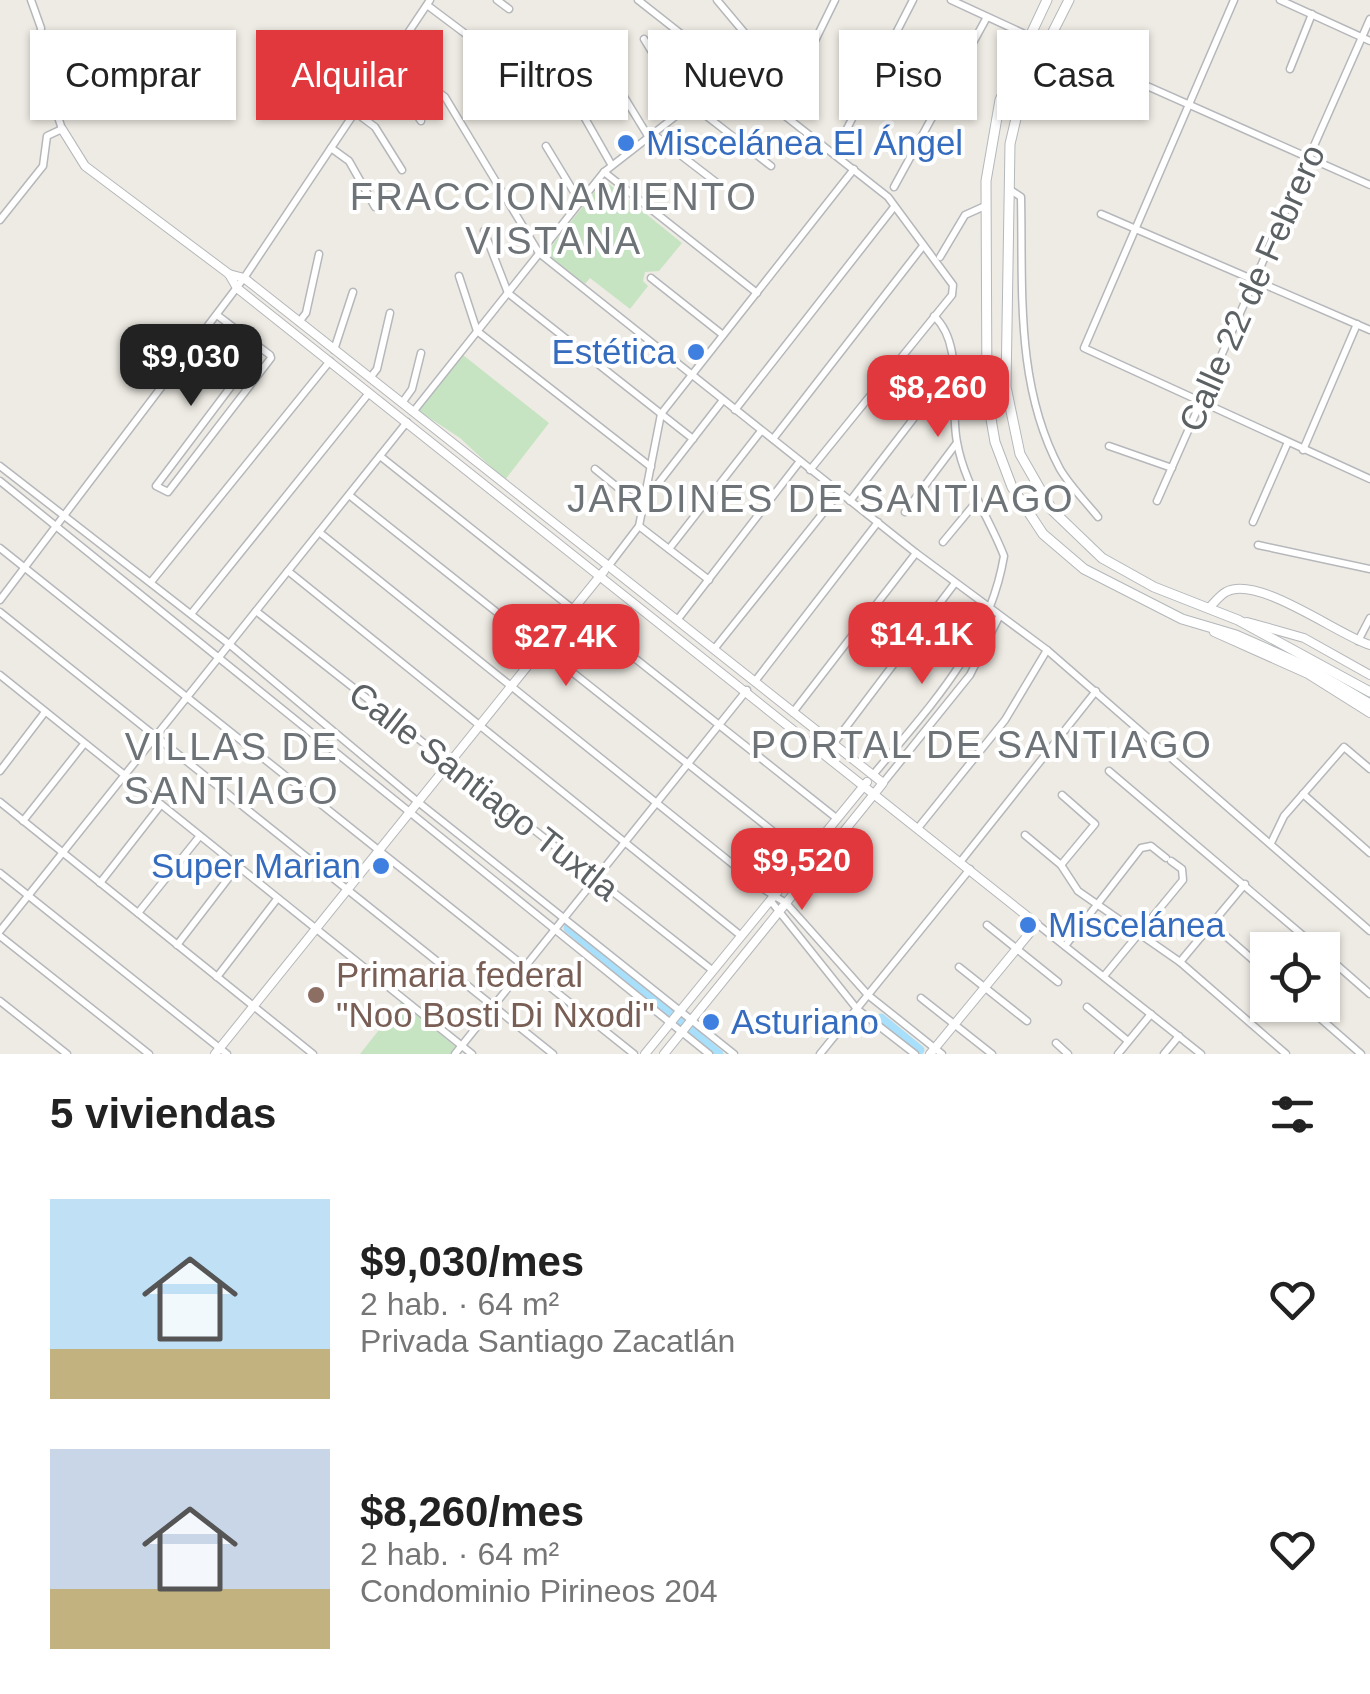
<!DOCTYPE html>
<html lang="es">
<meta charset="utf-8">
<style>
:root{--surface:#fff;--page:#f2f2f2;--text:#222;--muted:#767676;--accent:#e1383d}
body{margin:0;font-family:Helvetica,sans-serif;background:var(--page);color:var(--text);height:100vh;display:flex;flex-direction:column;font-size:38px;white-space:nowrap}
*{box-sizing:border-box;margin:0}
p{font-size:32px;color:var(--muted)}
.icon{flex:none;width:55px;height:55px;fill:none;stroke:currentColor;stroke-width:2;stroke-linecap:round;stroke-linejoin:round}
.map{position:relative;height:1054px;overflow:hidden}
.panel{display:flex;flex-direction:column;background:var(--surface);flex:1}
.panel>*{flex:none}
.hud{position:absolute;left:30px;top:30px;width:1310px;height:90px;display:flex;gap:20px}
.tools{position:absolute;left:1250px;top:932px;display:grid;gap:20px}
.tools a{display:grid;place-items:center;width:90px;height:90px;border-radius:0px;background:var(--surface);box-shadow:0 2px 8px #0004;font-size:50px}
.price{position:absolute;translate:-50% -85px;padding:0 22px;border-radius:20px;background:var(--accent);color:#fff;font-size:32px;line-height:65px;filter:drop-shadow(0 2px 5px #0008)}
.price::after{content:'';position:absolute;left:50%;top:60px;width:30px;height:22px;margin-left:-15px;background:inherit;clip-path:polygon(0 0,100% 0,50% 100%)}
.price.current{background:#222;color:#fff}
ul{padding:0;list-style:none}
li{display:flex;align-items:center;gap:30px;height:250px;padding:0 50px}
li span{display:grid;place-items:center;flex:none;width:280px;height:200px;border-radius:0px;color:#555}
li>.icon{margin-inline-start:auto}
span .icon{width:120px;height:120px;fill:#fffc;stroke-width:1}
li b{font-size:42px}
h2{display:flex;justify-content:space-between;align-items:center;height:120px;padding:0 50px;font-size:42px}
.tag{padding:0 35px;border-radius:0px;background:var(--surface);box-shadow:0 2px 8px #0004;font-size:35px;line-height:90px}
.tag.current{background:var(--accent);color:#fff}
.map>svg:first-child{display:block}
.green{fill:#c6e4c2}
.lines{fill:none;stroke-linecap:round;stroke-linejoin:round}
.canal{stroke:#a8e0fb;stroke-width:9}
.minor-casing{stroke:#b5b7bb;stroke-width:9}
.tertiary-casing{stroke:#b5b7bb;stroke-width:10}
.secondary-casing{stroke:#b3b8bb;stroke-width:11}
.minor{stroke:#fff;stroke-width:6}
.tertiary{stroke:#fff;stroke-width:8}
.secondary{stroke:#fff;stroke-width:9}
.shop-dot{fill:#3f7fe0;stroke:#fff;stroke-width:4}
.education-dot{fill:#8d6e63;stroke:#fff;stroke-width:4}
.labels{text-anchor:middle;stroke-width:8;stroke-linejoin:round;paint-order:stroke}
.shop-label{font-size:35px;fill:#366cbe;stroke:#fff;text-anchor:start}
.street-label{font-size:35px;fill:#5c6164;stroke:#fff}
.education-label{font-size:35px;fill:#785e54;stroke:#fff;text-anchor:start}
.neighbourhood-label{font-size:38px;letter-spacing:2.5px;fill:#6d7376;stroke:#fff}
</style>
<div class="map">
<svg width="1370" height="1054" viewBox="0 0 1370 1054">
<rect width="100%" height="100%" fill="#eeebe4"/>
<g class="green">
<path d="M604 180 682 243 659 271 645 272 643 281 648 286 630 309 590 278 585 284 546 253Z"/>
<path d="M463 355 549 423 505 480 460 438 419 411Z"/>
<path d="M401 1002 457 1048 452 1054H360Z"/>
</g>
<g class="lines">
<g class="canal">
<path d="M568 928 719 1054"/>
<path d="M881 1018 920 1050"/>
</g>
<g class="minor-casing">
<g id="minor">
<path d="M497 0 509 9"/>
<path d="M638 0 888 197 953 285 952 295 810 470"/>
<path d="M717 0 753 43 797 79"/>
<path d="M951 0 1029 36"/>
<path d="M1234 0 1084 348 1370 479"/>
<path d="M1280 0 1370 41"/>
<path d="M427 5 483 47"/>
<path d="M644 39 686 108"/>
<path d="M1048 42 1370 185"/>
<path d="M391 57 445 97 539 253 916 553 1047 650 1370 931"/>
<path d="M1290 69 1312 14"/>
<path d="M378 77 400 91 421 121"/>
<path d="M612 77 648 136"/>
<path d="M691 104 771 166"/>
<path d="M578 106 611 164"/>
<path d="M355 112 375 127 402 170"/>
<path d="M780 112 835 0"/>
<path d="M652 133 717 183"/>
<path d="M546 146 580 202"/>
<path d="M331 148 349 161 375 207"/>
<path d="M834 154 913 0"/>
<path d="M604 172 757 293"/>
<path d="M894 187 987 17"/>
<path d="M1009 189 1021 197C1023 289 1015 385 1060 469 1070 486 1086 502 1098 517"/>
<path d="M1101 214 1370 330"/>
<path d="M0 220 43 166 47 136 62 129 39 59 41 28 31 0"/>
<path d="M484 231 508 293 693 439"/>
<path d="M940 257 965 215 985 206"/>
<path d="M459 276 477 331 651 467"/>
<path d="M651 278 723 335"/>
<path d="M217 315 270 355 271 358 168 492 156 486 260 348"/>
<path d="M299 322 306 313 319 254"/>
<path d="M334 350 353 292"/>
<path d="M370 378 377 369 390 313"/>
<path d="M402 403 412 389 421 353"/>
<path d="M735 410 894 207"/>
<path d="M413 412 604 172 731 73"/>
<path d="M773 439 923 246"/>
<path d="M1109 446 1172 468"/>
<path d="M1303 450 1357 324"/>
<path d="M380 456 835 817"/>
<path d="M0 466 229 644 418 802 734 1054"/>
<path d="M595 469 643 508"/>
<path d="M0 481 709 1054"/>
<path d="M349 495 804 856"/>
<path d="M647 498 723 400"/>
<path d="M850 501 934 392"/>
<path d="M1157 501 1370 19"/>
<path d="M905 512 956 444"/>
<path d="M1253 522 1288 442"/>
<path d="M639 526 709 580"/>
<path d="M319 532 765 890 786 903 868 995 942 1054"/>
<path d="M943 542 977 501"/>
<path d="M1258 545 1370 569"/>
<path d="M0 548 634 1054"/>
<path d="M669 549 761 431"/>
<path d="M610 564 639 526 661 414 854 169"/>
<path d="M288 571 740 935"/>
<path d="M151 582 330 361"/>
<path d="M0 600 244 278 430 0"/>
<path d="M256 611 712 970"/>
<path d="M0 612 553 1054"/>
<path d="M191 614 369 393"/>
<path d="M678 619 800 461"/>
<path d="M1358 641 1370 618"/>
<path d="M715 648 839 493"/>
<path d="M0 675 472 1054"/>
<path d="M756 680 878 522"/>
<path d="M794 711 916 553"/>
<path d="M834 743 955 583"/>
<path d="M0 771 45 712"/>
<path d="M1109 771 1320 950"/>
<path d="M873 775C929 707 989 646 1004 556 989 517 964 483 957 442 949 402 965 345 934 316"/>
<path d="M883 783 970 675 999 617"/>
<path d="M1303 794 1370 853"/>
<path d="M0 802 313 1054"/>
<path d="M23 821 84 744"/>
<path d="M918 828 1005 720 1047 650"/>
<path d="M1025 835 1061 865 1078 891 1180 962 1286 1054"/>
<path d="M1271 843 1284 816 1344 747 1370 769"/>
<path d="M961 861 1096 691"/>
<path d="M1061 865 1095 824 1062 795"/>
<path d="M0 873 227 1054"/>
<path d="M100 883 160 806"/>
<path d="M770 900 857 1009 915 1054"/>
<path d="M138 913 199 837"/>
<path d="M1037 924 1201 1054"/>
<path d="M1212 924 1268 973"/>
<path d="M987 925 1058 982"/>
<path d="M0 931 407 422"/>
<path d="M0 936 149 1054"/>
<path d="M177 945 237 867"/>
<path d="M1065 946 1141 848 1151 846 1166 858"/>
<path d="M1322 952 1370 994"/>
<path d="M1180 962 1245 884"/>
<path d="M959 967 1027 1021"/>
<path d="M1104 976 1183 880 1182 869 1171 861"/>
<path d="M217 977 277 899"/>
<path d="M921 998 992 1054"/>
<path d="M0 1001 67 1054"/>
<path d="M1305 1005 1361 1054"/>
<path d="M1087 1007 1128 1041"/>
<path d="M1056 1043 1068 1054"/>
<path d="M455 1054 747 690"/>
<path d="M820 1054 970 869"/>
<path d="M1118 1054 1151 1014"/>
<path d="M1164 1054 1179 1036"/>
</g>
</g>
<g class="tertiary-casing">
<g id="tertiary">
<path d="M62 129 85 166 229 274 237 288 1037 924 930 1054"/>
<path d="M229 274 244 278 883 783 664 1054"/>
<path d="M1209 608C1214 603 1220 595 1226 592 1257 574 1338 635 1370 645"/>
<path d="M1247 622 1304 638 1370 675"/>
<path d="M1214 632 1308 674 1370 713"/>
<path d="M215 1054 604 571"/>
<path d="M645 1054 867 782"/>
</g>
</g>
<g class="secondary-casing">
<g id="secondary">
<path d="M1047 0 1000 100 986 181 987 396 995 442 1012 487 1043 534 1084 569 1182 619 1236 635 1306 666 1370 704"/>
<path d="M1069 0 1022 93 1010 144 1006 387 1020 454 1052 510 1102 558 1154 587 1238 620 1370 692"/>
</g>
</g>
<use href="#minor" class="minor"/>
<use href="#tertiary" class="tertiary"/>
<use href="#secondary" class="secondary"/>
</g>
<g class="shop-dot">
<circle cx="626" cy="143" r="10"/>
<circle cx="696" cy="352" r="10"/>
<circle cx="381" cy="866" r="10"/>
<circle cx="1028" cy="925" r="10"/>
<circle cx="711" cy="1022" r="10"/>
</g>
<circle class="education-dot" cx="316" cy="995" r="10"/>
<g class="labels">
<g class="shop-label">
<text x="646" y="155">Miscelánea El Ángel</text>
<text x="676" y="364" text-anchor="end">Estética</text>
<text x="361" y="878" text-anchor="end">Super Marian</text>
<text x="1048" y="937">Miscelánea</text>
<text x="731" y="1034">Asturiano</text>
</g>
<g class="street-label">
<text transform="translate(1252 288) rotate(-66)" y="12">Calle 22 de Febrero</text>
<text transform="translate(484 791) rotate(38)" y="12">Calle Santiago Tuxtla</text>
</g>
<g class="education-label">
<text x="336" y="987">Primaria federal<tspan x="336" dy="40">"Noo Bosti Di Nxodi"</tspan></text>
</g>
<g class="neighbourhood-label">
<text x="554" y="210">FRACCIONAMIENTO<tspan x="554" dy="44">VISTANA</tspan></text>
<text x="821" y="512">JARDINES DE SANTIAGO</text>
<text x="982" y="758">PORTAL DE SANTIAGO</text>
<text x="232" y="760">VILLAS DE<tspan x="232" dy="44">SANTIAGO</tspan></text>
</g>
</g>
</svg>
<div class="tools">
<a><svg class="icon" aria-label="locate" viewBox="0 0 24 24"><circle cx="12" cy="12" r="6"/><path d="M12 2v4M12 18v4M2 12h4M18 12h4"/></svg></a>
</div>
<b class="price current" style="left:191px;top:409px">$9,030</b>
<b class="price" style="left:938px;top:440px">$8,260</b>
<b class="price" style="left:922px;top:687px">$14.1K</b>
<b class="price" style="left:566px;top:689px">$27.4K</b>
<b class="price" style="left:802px;top:913px">$9,520</b>
<div class="hud">
<a class="tag">Comprar</a>
<a class="tag current">Alquilar</a>
<a class="tag">Filtros</a>
<a class="tag">Nuevo</a>
<a class="tag">Piso</a>
<a class="tag">Casa</a>
</div>
</div>
<section class="panel">
<h2>5 viviendas<svg class="icon" aria-label="filters" viewBox="0 0 24 24"><path d="M4 7h16M4 17h16"/><circle cx="9" cy="7" r="2"/><circle cx="15" cy="17" r="2"/></svg></h2>
<ul>
<li><span style="background:linear-gradient(#bfe0f5 75%,#c2b280 0)"><svg class="icon" aria-label="home" viewBox="0 0 24 24"><path d="M3 11l9-7 9 7M6 9v11h12V9"/></svg></span><div><b>$9,030/mes</b><p>2 hab. · 64 m²</p><p>Privada Santiago Zacatlán</p></div><svg class="icon" aria-label="heart" viewBox="0 0 24 24"><path d="M12 20l-8-8c-3-5 5-10 8-4 3-6 11-1 8 4z"/></svg></li>
<li><span style="background:linear-gradient(#c9d6e8 70%,#c2b280 0)"><svg class="icon" aria-label="home" viewBox="0 0 24 24"><path d="M3 11l9-7 9 7M6 9v11h12V9"/></svg></span><div><b>$8,260/mes</b><p>2 hab. · 64 m²</p><p>Condominio Pirineos 204</p></div><svg class="icon" aria-label="heart" viewBox="0 0 24 24"><path d="M12 20l-8-8c-3-5 5-10 8-4 3-6 11-1 8 4z"/></svg></li>
</ul>
</section>
